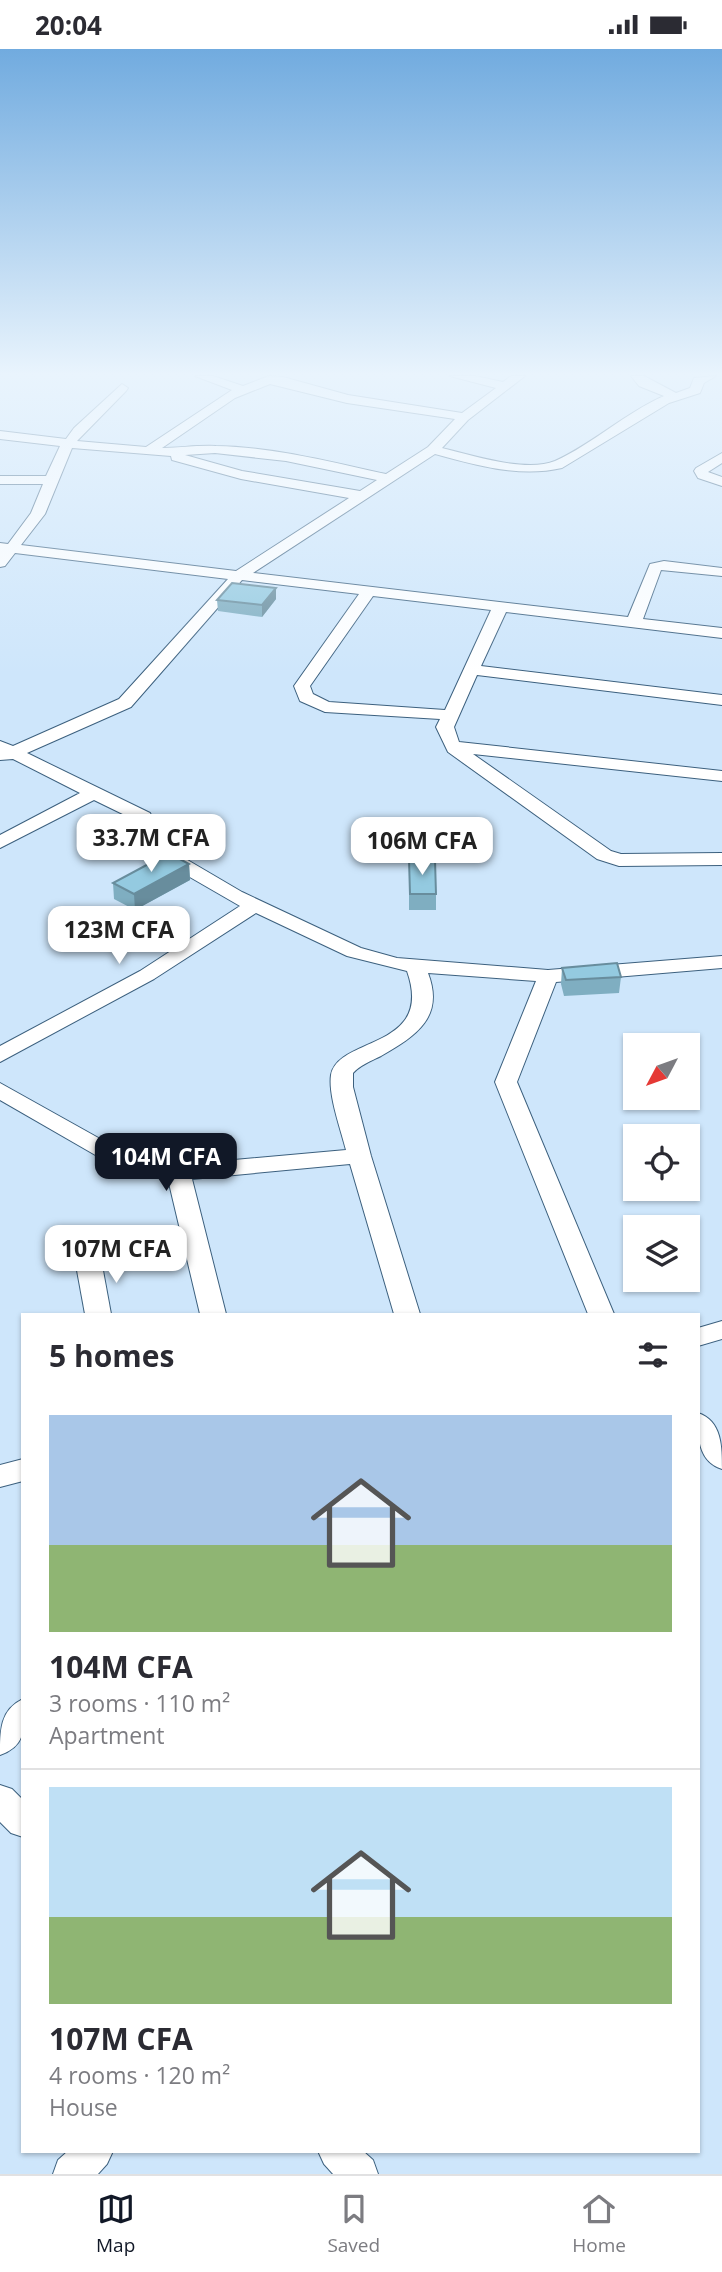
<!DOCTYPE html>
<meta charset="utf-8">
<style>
:root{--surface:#fff;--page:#f7f7f7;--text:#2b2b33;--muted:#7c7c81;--line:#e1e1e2;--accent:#111827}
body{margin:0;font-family:"Open Sans",sans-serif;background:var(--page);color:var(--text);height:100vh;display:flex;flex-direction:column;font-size:26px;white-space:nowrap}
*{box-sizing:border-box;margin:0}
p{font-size:23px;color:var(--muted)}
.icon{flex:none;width:38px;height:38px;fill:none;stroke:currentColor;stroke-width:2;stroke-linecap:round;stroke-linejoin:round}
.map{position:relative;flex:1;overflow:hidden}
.panel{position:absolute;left:21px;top:1264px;width:679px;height:840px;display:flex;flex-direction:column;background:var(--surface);border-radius:0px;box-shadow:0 2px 5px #0004}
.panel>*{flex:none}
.needle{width:46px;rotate:229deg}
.tools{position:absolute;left:623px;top:984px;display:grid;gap:14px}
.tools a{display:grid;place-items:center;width:77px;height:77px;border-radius:0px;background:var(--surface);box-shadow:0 2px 5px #0004;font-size:35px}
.price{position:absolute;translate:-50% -60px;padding:0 16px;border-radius:14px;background:#fff;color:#222;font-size:23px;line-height:46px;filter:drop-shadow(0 2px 4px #0008)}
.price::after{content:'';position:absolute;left:50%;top:42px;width:21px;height:16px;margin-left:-10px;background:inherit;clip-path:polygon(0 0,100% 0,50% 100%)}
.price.on{background:var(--accent);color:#fff}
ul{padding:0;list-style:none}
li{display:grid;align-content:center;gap:14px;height:371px;padding:0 28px}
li+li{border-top:2px solid var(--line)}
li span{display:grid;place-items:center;height:217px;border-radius:0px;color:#555}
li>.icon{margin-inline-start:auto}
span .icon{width:126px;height:126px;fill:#fffc;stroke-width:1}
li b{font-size:30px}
h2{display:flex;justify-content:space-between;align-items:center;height:84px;padding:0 28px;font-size:30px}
.status{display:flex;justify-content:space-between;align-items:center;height:49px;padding:0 35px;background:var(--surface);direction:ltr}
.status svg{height:19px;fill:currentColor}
.tab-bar{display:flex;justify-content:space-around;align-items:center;height:98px;border-top:2px solid var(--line);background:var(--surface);font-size:19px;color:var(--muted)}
.tab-bar a{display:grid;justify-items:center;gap:4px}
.tab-bar .on{color:var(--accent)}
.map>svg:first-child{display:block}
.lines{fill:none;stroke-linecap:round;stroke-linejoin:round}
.minor-casing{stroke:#3c607e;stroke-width:2}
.minor{fill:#fff;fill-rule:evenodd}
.wall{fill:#7faec1}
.shaded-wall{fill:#688d9d}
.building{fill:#94cae0;stroke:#688d9d;stroke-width:2}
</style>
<div class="status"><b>20:04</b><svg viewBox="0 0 49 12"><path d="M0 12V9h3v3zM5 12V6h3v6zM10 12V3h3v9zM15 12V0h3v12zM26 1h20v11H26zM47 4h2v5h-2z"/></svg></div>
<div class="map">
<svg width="722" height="2125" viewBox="0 0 722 2125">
<rect width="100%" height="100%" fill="#cee6fb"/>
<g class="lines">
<g class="minor-casing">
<g id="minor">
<path d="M195 327H213L243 337 269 327 283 328 348 346 462 364 496 339 450 327H475L503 333 511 327H525L468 371 442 399C471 406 526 424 555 412 593 395 625 364 664 347L639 337 631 327H644L676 344 690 339 694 329 716 327 704 334 700 344 669 354 562 419C519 429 476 416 435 405L253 524 628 568 650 515 664 512 722 519V527L661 521 643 570 722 579V589L506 563 481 617 722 646V656L477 626 454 678 459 693 722 722V732L473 705 611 802 621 805 722 804V816L619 817 597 810 448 703 436 678 440 670 325 663 300 652 294 637 359 545 242 531 131 658 27 704 150 764 154 773 147 786 150 789 242 843 361 899 397 909 548 921 722 907V919L556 933 517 1033 614 1265H588L495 1033 536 932 428 924C445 968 416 987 381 1007 371 1012 360 1016 353 1024V1038L371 1107 420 1265H394L350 1115 192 1130 226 1265H200L168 1130 126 1120 104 1111 0 1051V1034L120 1101 139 1108 179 1116 346 1101C341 1081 328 1046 331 1026 338 987 435 1001 407 922L347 907 256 864 154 930 0 1013V997L140 922 240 857 136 797 128 787 135 771 94 751 0 799V786L80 744 13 710 0 711V692L13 697 119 650 228 530 15 504 5 517 0 518V494L8 495 31 464 43 435H0V427H46L60 397 0 390V382L66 390 74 379 122 335 128 339 126 342 77 392 146 398 232 341ZM270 335 347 354 455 370 428 398 386 425C330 413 274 398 216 397 198 396 180 399 162 399L235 349ZM72 399 171 407 172 411 241 430 349 449 236 522 21 496 45 465ZM215 404 286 412 377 431 360 442 242 422 185 406ZM373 547 491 561 445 661 329 653 313 645 310 637Z"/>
<path d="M722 404V414L708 423 722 428V437L698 429 694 422 696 419Z"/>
<path d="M89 1207 98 1210 102 1216 111 1265H85L76 1216 80 1210Z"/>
<path d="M722 1272V1290L698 1297V1279Z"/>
<path d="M698 1364C722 1372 722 1398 722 1420 697 1412 698 1386 698 1364Z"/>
<path d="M23 1410V1432L0 1438V1416Z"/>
<path d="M23 1650C23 1676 29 1696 0 1706 0 1681 0 1661 23 1650Z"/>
<path d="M0 1736 12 1740 23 1751V1788L11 1784 0 1773Z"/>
<path d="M68 2102H113L107 2115 98 2125H53L58 2111Z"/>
<path d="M318 2102H363L373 2111 378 2125H333L324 2115Z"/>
</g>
</g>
<use href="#minor" class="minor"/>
</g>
<g class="wall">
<path d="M276 539V550L262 568 218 562 217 551Z"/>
<path d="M409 810 436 845V861H409Z"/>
<path d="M189 815 190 831 135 861 114 850 113 834Z"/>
<path d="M562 919 621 928 619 944 564 947 561 935Z"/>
</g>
<g class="shaded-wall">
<path d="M276 539V550L262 568V556Z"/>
<path d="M189 815 190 831 135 861 134 845Z"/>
</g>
<g class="building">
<path d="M232 534 276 539 262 556 217 551Z"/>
<path d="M169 804 189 815 134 845 113 834Z"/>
<path d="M409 810 435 811 436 845H410Z"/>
<path d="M617 914 621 928 566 931 562 919Z"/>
</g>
<linearGradient id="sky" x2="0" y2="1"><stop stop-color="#71abdf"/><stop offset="0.52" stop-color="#e9f4fd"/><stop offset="1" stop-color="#e9f4fd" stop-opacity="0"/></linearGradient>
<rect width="722" height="625" fill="url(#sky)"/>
</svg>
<div class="tools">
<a><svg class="needle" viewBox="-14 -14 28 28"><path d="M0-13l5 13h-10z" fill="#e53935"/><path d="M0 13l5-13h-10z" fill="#7c7c81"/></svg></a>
<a><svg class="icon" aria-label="locate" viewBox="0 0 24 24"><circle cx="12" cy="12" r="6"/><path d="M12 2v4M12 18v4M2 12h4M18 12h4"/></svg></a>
<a><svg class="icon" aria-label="layers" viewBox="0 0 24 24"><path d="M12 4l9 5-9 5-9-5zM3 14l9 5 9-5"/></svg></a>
</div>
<b class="price" style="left:151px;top:825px">33.7M CFA</b>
<b class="price" style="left:422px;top:828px">106M CFA</b>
<b class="price" style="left:119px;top:917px">123M CFA</b>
<b class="price on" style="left:166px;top:1144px">104M CFA</b>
<b class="price" style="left:116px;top:1236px">107M CFA</b>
<section class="panel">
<h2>5 homes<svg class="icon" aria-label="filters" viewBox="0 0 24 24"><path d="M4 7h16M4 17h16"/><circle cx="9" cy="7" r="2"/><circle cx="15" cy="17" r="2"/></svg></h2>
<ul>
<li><span style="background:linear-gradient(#a9c7e8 60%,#8fb573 0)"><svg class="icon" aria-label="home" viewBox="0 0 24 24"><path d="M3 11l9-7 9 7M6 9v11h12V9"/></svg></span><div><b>104M CFA</b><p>3 rooms · 110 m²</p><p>Apartment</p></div></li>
<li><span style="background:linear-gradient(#bfe0f5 60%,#8fb573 0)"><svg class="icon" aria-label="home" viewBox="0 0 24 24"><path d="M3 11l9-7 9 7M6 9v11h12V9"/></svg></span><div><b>107M CFA</b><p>4 rooms · 120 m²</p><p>House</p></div></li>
</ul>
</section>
</div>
<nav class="tab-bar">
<a class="on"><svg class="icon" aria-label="map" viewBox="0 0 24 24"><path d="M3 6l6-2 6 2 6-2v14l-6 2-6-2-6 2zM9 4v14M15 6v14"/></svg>Map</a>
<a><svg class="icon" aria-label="saved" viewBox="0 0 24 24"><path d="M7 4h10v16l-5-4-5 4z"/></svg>Saved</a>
<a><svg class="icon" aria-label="home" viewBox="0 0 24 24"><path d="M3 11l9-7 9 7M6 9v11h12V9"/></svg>Home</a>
</nav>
